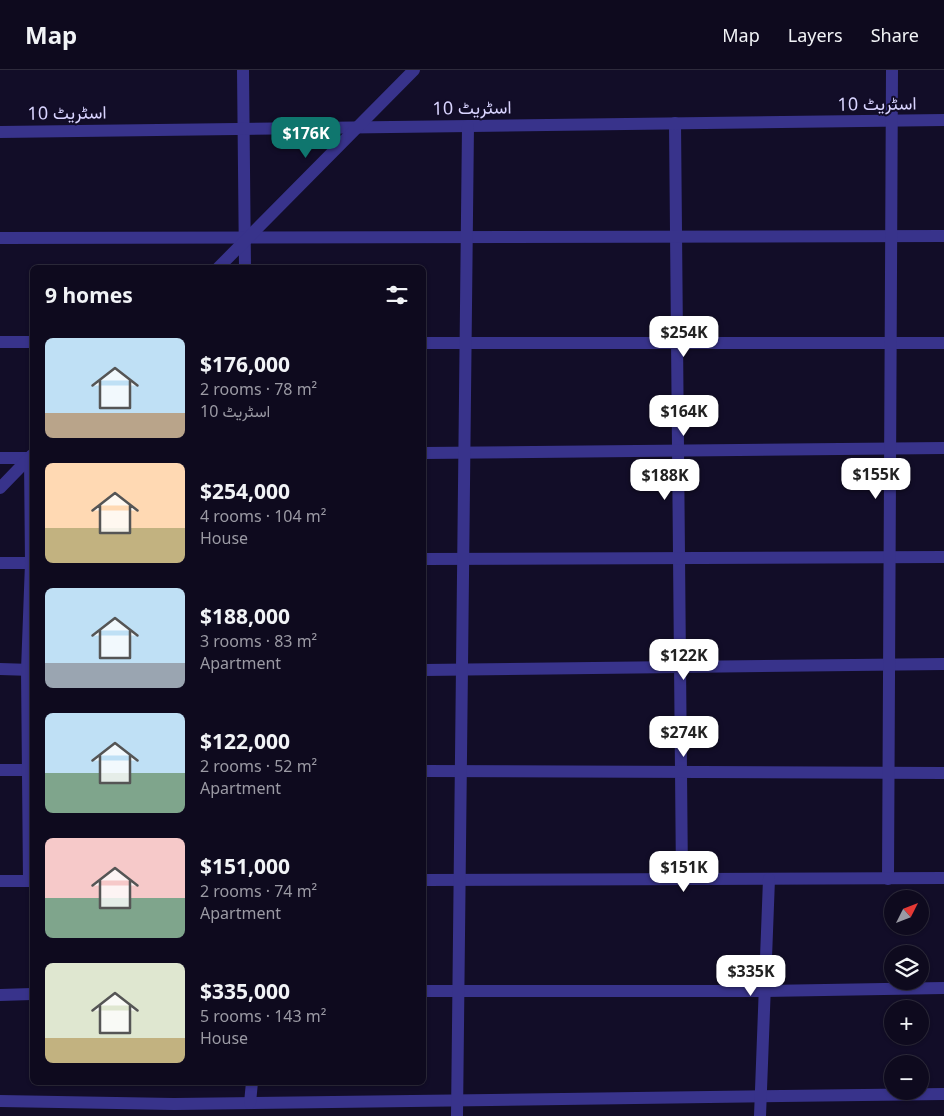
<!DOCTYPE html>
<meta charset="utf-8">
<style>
:root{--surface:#0e0a1e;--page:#171327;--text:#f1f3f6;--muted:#9b9aa4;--line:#2e2b3c;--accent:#0f766e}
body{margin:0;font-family:"Noto Sans",Vazirmatn,sans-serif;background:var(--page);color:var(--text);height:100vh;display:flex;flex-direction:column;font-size:19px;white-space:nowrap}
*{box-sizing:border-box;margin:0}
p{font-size:16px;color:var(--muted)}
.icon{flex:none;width:28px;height:28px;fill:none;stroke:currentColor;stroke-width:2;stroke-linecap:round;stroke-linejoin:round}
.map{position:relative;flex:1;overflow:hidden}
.side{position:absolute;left:30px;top:195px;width:396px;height:820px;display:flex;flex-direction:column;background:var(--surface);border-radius:8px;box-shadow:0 1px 4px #0004,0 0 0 1px var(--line)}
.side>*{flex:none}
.needle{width:32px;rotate:48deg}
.controls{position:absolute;left:884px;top:820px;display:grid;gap:10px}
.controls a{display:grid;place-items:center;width:45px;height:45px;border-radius:50%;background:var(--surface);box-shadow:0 1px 4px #0004,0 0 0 1px var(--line);font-size:25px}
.price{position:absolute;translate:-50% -42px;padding:0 11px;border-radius:10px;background:#fff;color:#222;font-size:16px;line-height:32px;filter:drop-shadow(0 1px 2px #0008)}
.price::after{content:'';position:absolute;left:50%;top:30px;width:15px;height:11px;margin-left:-8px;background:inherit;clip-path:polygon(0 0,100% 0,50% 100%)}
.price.active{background:var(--accent);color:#fff}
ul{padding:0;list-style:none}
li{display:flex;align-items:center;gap:15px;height:125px;padding:0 15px}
li span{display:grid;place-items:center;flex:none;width:140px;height:100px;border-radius:8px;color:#555}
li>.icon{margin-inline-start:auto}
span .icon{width:60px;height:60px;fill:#fffc;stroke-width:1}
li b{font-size:21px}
h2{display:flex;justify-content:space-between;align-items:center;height:60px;padding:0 15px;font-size:21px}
header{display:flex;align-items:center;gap:30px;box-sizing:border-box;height:70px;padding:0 25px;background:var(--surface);border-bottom:1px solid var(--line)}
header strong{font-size:24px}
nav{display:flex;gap:28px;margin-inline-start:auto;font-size:18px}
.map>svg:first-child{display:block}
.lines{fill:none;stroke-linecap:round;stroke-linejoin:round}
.street{stroke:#38338b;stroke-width:12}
.labels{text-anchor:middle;stroke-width:4;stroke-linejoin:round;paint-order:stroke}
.street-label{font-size:18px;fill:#d9d4ff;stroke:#120d28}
</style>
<header>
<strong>Map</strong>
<nav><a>Map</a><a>Layers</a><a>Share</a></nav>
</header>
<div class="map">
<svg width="944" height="1046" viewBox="0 0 944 1046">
<rect width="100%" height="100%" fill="#120d28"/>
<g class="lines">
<g class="street">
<path d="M243 0 245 198"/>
<path d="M675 53 682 809"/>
<path d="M0 62 944 50"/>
<path d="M0 168 944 166"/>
<path d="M218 198 414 0"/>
<path d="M0 272H32"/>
<path d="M424 273H944"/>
<path d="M424 383 944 378"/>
<path d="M0 388H32"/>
<path d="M0 418 32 385"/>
<path d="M424 489 944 487"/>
<path d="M0 493H32"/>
<path d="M0 599 32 600"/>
<path d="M424 600 944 594"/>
<path d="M0 700H32"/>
<path d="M424 701 944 703"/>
<path d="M888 809 892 0"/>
<path d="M424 810 944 808"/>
<path d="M0 811H32"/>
<path d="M29 811 27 600 31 493 30 388"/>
<path d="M424 921H765L944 918"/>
<path d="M0 925 32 924"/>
<path d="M0 1031 174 1034 944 1024"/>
<path d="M250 1033 252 1012"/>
<path d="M457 1046 468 56"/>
<path d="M760 1046 769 809"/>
</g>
</g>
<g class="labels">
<g class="street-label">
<text transform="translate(877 34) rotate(-1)" y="6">اسٹریٹ 10</text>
<text transform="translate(472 38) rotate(-1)" y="6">اسٹریٹ 10</text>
<text transform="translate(67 43) rotate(-1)" y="6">اسٹریٹ 10</text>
</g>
</g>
</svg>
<div class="controls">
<a><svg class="needle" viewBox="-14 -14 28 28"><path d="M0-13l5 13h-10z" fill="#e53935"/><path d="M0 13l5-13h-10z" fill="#9b9aa4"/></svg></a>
<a><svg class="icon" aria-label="layers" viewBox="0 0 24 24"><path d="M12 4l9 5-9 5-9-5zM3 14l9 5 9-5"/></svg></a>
<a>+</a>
<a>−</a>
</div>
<b class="price active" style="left:306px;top:89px">$176K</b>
<b class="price" style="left:684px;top:288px">$254K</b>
<b class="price" style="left:684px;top:367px">$164K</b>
<b class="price" style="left:876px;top:430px">$155K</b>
<b class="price" style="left:665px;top:431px">$188K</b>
<b class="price" style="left:684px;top:611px">$122K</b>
<b class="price" style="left:684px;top:688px">$274K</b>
<b class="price" style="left:684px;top:823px">$151K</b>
<b class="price" style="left:751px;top:927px">$335K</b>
<section class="side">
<h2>9 homes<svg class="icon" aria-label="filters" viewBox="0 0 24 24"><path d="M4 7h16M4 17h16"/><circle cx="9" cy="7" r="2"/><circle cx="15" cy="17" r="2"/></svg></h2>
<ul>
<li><span style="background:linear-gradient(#bfe0f5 75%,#b9a48a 0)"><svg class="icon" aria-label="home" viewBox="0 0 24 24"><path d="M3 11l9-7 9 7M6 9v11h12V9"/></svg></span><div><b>$176,000</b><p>2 rooms · 78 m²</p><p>اسٹریٹ 10</p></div></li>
<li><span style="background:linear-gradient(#ffd9b3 65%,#c2b280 0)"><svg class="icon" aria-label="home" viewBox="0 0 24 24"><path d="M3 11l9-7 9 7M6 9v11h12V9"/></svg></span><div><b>$254,000</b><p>4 rooms · 104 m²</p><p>House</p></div></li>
<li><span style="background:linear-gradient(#bfe0f5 75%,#9aa5b1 0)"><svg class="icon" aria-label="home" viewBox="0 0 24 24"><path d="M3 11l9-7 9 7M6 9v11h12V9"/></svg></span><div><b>$188,000</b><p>3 rooms · 83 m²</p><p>Apartment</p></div></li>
<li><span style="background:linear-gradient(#bfe0f5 60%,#7fa58c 0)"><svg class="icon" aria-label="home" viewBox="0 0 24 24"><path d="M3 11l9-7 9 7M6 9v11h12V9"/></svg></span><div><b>$122,000</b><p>2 rooms · 52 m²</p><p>Apartment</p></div></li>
<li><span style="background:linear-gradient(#f6c9c9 60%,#7fa58c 0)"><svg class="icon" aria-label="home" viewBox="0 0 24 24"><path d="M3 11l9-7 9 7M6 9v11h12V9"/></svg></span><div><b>$151,000</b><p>2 rooms · 74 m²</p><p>Apartment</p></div></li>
<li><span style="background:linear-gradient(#dfe7d0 75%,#c2b280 0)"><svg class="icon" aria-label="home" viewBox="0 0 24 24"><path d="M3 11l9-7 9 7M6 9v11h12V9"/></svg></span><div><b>$335,000</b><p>5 rooms · 143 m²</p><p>House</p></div></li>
</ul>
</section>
</div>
